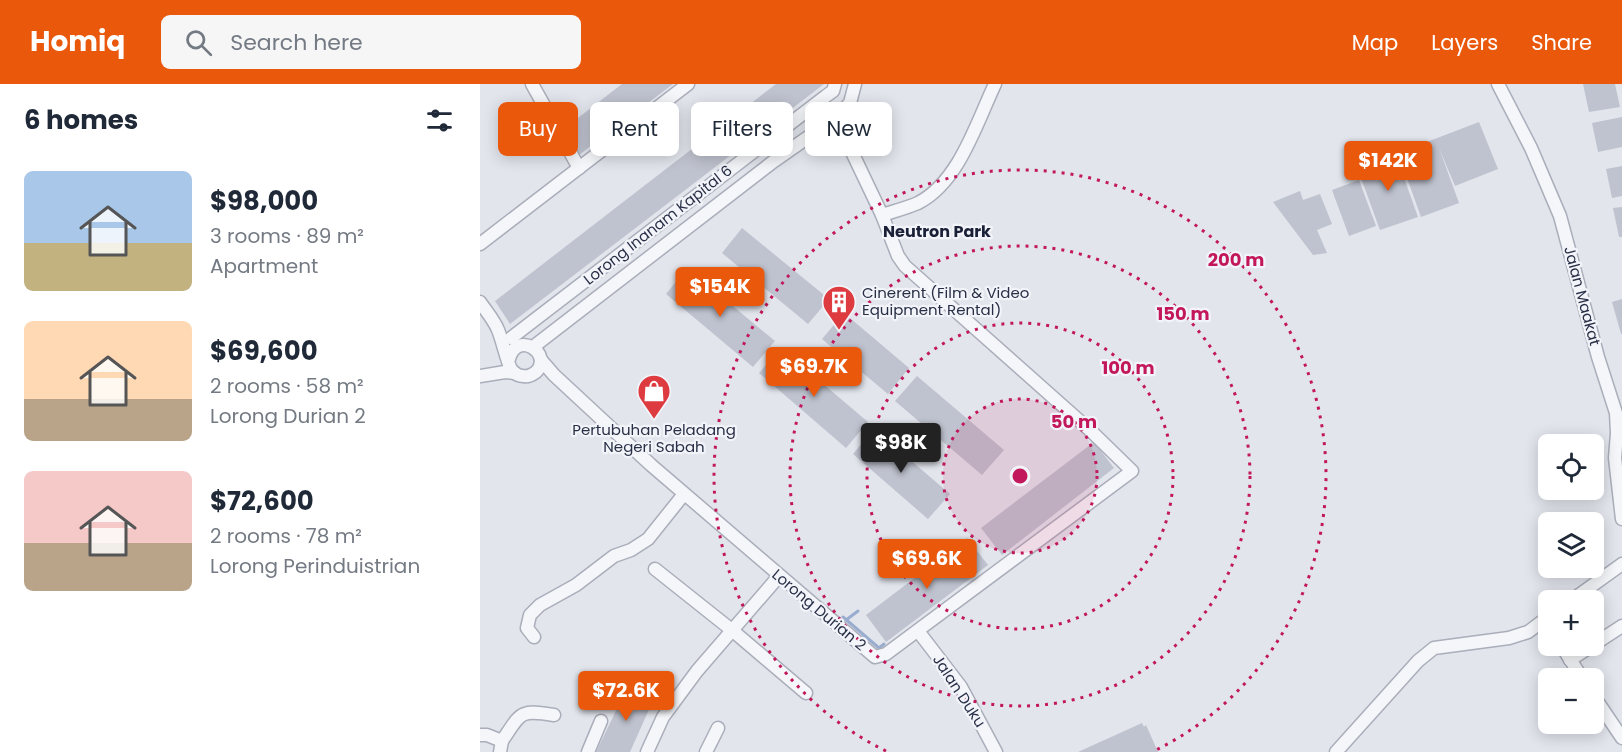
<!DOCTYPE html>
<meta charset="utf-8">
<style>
:root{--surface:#fff;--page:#f6f6f7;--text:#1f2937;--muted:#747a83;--accent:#ea580c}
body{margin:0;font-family:Poppins,sans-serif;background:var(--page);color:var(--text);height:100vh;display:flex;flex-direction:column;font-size:22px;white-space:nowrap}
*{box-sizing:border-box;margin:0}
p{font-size:20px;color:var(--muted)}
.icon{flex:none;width:33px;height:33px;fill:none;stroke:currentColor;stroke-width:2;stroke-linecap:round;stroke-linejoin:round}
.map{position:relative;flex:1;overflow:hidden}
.drawer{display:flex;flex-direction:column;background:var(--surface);width:480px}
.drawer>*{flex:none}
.top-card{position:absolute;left:18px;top:18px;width:570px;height:54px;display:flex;gap:12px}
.fabs{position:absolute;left:1058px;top:350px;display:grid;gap:12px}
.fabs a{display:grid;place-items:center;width:66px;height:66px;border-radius:9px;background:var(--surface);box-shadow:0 3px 15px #0003;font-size:30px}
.price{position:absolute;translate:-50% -51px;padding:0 14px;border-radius:6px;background:var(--accent);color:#fff;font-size:20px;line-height:39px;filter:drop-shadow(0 2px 3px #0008)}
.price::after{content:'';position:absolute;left:50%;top:36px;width:18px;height:14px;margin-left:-9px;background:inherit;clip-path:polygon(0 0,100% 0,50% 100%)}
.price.active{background:#222;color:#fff}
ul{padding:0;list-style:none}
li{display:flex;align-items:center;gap:18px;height:150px;padding:0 24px}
li span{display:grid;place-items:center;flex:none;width:168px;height:120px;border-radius:9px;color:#555}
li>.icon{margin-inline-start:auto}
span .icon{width:72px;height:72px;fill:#fffc;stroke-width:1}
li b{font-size:26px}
h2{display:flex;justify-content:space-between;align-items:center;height:72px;padding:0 24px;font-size:26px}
.chip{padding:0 21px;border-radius:9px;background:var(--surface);box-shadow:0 3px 15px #0003;font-size:21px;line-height:54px}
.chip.active{background:var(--accent);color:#fff}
header{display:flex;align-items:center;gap:36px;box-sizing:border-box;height:84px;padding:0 30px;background:var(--accent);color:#fff}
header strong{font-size:28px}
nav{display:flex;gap:33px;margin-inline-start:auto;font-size:21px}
.search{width:420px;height:54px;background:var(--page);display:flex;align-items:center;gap:15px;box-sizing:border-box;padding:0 21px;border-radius:9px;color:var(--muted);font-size:22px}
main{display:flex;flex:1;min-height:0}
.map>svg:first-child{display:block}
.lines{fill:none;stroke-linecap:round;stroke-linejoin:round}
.stream{stroke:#9aadcf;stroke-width:3}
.building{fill:#bfc3cf}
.minor-casing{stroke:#aaaeba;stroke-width:15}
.minor{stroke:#f5f6f9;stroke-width:12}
.ring{fill:none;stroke:#c2185b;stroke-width:3;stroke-dasharray:3 6}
.labels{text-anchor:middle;stroke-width:4.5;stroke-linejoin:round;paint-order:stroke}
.street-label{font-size:15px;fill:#282f46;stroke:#f2f4f9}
.poi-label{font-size:15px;fill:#282f46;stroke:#f2f4f9;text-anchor:start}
.neighbourhood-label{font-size:16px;font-weight:bold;fill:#1a2037;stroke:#f2f4f9}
.centre{fill:#c2185b;stroke:#f2f4f9;stroke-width:3}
.ring-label{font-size:18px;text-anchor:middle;font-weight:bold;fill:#c2185b;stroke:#f2f4f9;stroke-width:4.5;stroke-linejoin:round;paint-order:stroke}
</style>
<header>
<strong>Homiq</strong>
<div class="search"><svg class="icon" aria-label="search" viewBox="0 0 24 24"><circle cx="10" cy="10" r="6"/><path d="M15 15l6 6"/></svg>Search here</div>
<nav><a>Map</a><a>Layers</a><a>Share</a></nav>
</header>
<main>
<section class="drawer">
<h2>6 homes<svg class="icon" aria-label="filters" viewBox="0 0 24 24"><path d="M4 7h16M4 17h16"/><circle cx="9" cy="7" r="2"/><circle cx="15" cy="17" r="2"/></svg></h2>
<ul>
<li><span style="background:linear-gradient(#a9c7e8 60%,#c2b280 0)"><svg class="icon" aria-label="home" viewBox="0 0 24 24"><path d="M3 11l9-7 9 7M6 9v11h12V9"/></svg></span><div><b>$98,000</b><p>3 rooms · 89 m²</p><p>Apartment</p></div></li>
<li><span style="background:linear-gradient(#ffd9b3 65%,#b9a48a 0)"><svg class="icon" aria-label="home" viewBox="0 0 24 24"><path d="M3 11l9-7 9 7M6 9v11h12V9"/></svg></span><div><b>$69,600</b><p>2 rooms · 58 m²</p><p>Lorong Durian 2</p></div></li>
<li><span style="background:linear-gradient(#f6c9c9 60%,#b9a48a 0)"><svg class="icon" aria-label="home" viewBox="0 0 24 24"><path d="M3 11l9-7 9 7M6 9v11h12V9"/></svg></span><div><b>$72,600</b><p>2 rooms · 78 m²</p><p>Lorong Perinduistrian</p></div></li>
</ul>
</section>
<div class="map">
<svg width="1142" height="668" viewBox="0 0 1142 668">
<rect width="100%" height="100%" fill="#e2e5ec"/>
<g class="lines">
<g class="stream">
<path d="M363 533 399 564 404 560"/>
<path d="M366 536 378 527"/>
</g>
</g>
<g class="building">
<path d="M142 0H193L99 71 85 44Z"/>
<path d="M296 0H344L30 240 15 217Z"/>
<path d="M1103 0H1135L1140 23 1109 28Z"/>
<path d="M1142 33V63L1118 68 1112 39Z"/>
<path d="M999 38 1018 85 975 102 959 64 979 119 941 133 918 69Z"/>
<path d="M915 69 938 133 900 146 877 83Z"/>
<path d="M1142 82V112L1132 114 1126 85Z"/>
<path d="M879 96 896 142 869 152 852 106Z"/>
<path d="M820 107 823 116 840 110 852 140 837 146 847 169 833 171 793 118Z"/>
<path d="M1142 123V153H1139L1133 124Z"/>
<path d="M262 144 349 215 328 240 242 169Z"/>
<path d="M207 184 295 257 273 283 186 210Z"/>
<path d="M1142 215V250H1141L1132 218Z"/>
<path d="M364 229 429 284 408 310 342 255Z"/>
<path d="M301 264 388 338 366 364 279 289Z"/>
<path d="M437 292 524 366 502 391 415 317Z"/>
<path d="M394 345 470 410 448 435 373 370Z"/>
<path d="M614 358 634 384 522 471 501 444Z"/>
<path d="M487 454 508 481 406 558 386 531Z"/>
<path d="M154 604 167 609 171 621 150 668H116L146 606Z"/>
<path d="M662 639 664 643 666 641 678 668H598Z"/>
</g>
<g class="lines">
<g class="minor-casing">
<g id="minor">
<path d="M52 0 99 84"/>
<path d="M1018 0 1051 64 1080 132 1118 273 1136 329 1137 349 1135 374 1142 435"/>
<path d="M402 131C414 127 427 124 438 119 479 98 496 40 515 0"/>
<path d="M0 160 208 0"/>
<path d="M0 218C6 227 14 236 18 246 22 255 27 278 31 285 34 289 38 292 43 292 47 293 52 291 56 288 74 270 37 245 29 275"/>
<path d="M31 254 346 12 353 7 355 0"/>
<path d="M53 263 294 77 354 35 370 19 375 0"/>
<path d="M61 276 74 291 171 381 395 573 406 570 652 387 612 348 425 182 418 172 402 131 361 45 354 35"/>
<path d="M0 292 25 288 35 289"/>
<path d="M175 485 253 547 326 609"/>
<path d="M1092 516 1142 480"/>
<path d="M438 547 481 603 516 668"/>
<path d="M54 553 47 544 50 531 60 521 96 501 134 472 151 466 168 455 204 410"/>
<path d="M1081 561 1102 594"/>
<path d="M1090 576 1142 542"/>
<path d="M1113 611 1142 654"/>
<path d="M0 651H7L22 657 20 668"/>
<path d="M22 657C41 629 39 625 74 631"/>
<path d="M108 668 121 637"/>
<path d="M167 668 183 633 217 587 299 492"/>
<path d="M226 668 238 644"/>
<path d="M856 668 938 577 954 564 1029 554 1048 548 1068 533"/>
</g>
</g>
<use href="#minor" class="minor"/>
</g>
<circle cx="540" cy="392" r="77" fill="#c2185b" fill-opacity=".12"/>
<g class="ring">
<circle cx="540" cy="392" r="77"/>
<circle cx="540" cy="392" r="153"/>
<circle cx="540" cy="392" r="230"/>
<path d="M406 667A306 306 0 1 1 674 667"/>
</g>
<defs>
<g id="building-pin" transform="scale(1.725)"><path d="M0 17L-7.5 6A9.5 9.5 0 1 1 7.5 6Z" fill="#dd3b40" stroke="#f2f4f9"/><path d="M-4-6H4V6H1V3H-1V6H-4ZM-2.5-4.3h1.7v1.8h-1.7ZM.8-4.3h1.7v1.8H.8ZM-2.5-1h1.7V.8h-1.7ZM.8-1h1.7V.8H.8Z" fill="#fff"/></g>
<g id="shop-pin" transform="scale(1.725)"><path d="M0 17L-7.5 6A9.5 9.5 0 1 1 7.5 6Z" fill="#dd3b40" stroke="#f2f4f9"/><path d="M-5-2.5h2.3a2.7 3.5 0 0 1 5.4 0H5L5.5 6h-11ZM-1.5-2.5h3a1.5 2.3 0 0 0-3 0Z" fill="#fff"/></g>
</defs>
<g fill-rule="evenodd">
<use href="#building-pin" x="359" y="218"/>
<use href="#shop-pin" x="174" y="307"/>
</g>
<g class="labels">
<g class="street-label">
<text transform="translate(178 141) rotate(-38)" y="5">Lorong Inanam Kapital 6</text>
<text transform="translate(1102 212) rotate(75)" y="5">Jalan Maakat</text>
<text transform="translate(339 526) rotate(40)" y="5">Lorong Durian 2</text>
<text transform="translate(479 607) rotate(57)" y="5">Jalan Duku</text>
</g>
<g class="poi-label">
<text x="382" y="214">Cinerent (Film &amp; Video<tspan x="382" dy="17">Equipment Rental)</tspan></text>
<text x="174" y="351" text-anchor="middle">Pertubuhan Peladang<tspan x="174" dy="17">Negeri Sabah</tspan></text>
</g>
<g class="neighbourhood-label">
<text x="457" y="153">Neutron Park</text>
</g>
</g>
<circle cx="540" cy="392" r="9" class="centre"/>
<g class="ring-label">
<text x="756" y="182">200 m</text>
<text x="703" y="236">150 m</text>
<text x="648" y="290">100 m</text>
<text x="594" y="344">50 m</text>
</g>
</svg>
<div class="fabs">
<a><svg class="icon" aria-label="locate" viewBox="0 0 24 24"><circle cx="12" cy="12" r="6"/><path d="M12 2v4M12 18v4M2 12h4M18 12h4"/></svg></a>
<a><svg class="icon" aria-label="layers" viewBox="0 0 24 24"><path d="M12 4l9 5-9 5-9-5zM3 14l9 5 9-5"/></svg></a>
<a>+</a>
<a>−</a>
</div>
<b class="price" style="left:908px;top:108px">$142K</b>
<b class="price" style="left:240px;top:234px">$154K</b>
<b class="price" style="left:334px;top:314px">$69.7K</b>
<b class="price active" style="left:421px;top:390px">$98K</b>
<b class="price" style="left:447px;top:506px">$69.6K</b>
<b class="price" style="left:146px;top:638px">$72.6K</b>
<div class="top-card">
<a class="chip active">Buy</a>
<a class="chip">Rent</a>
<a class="chip">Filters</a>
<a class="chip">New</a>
</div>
</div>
</main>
